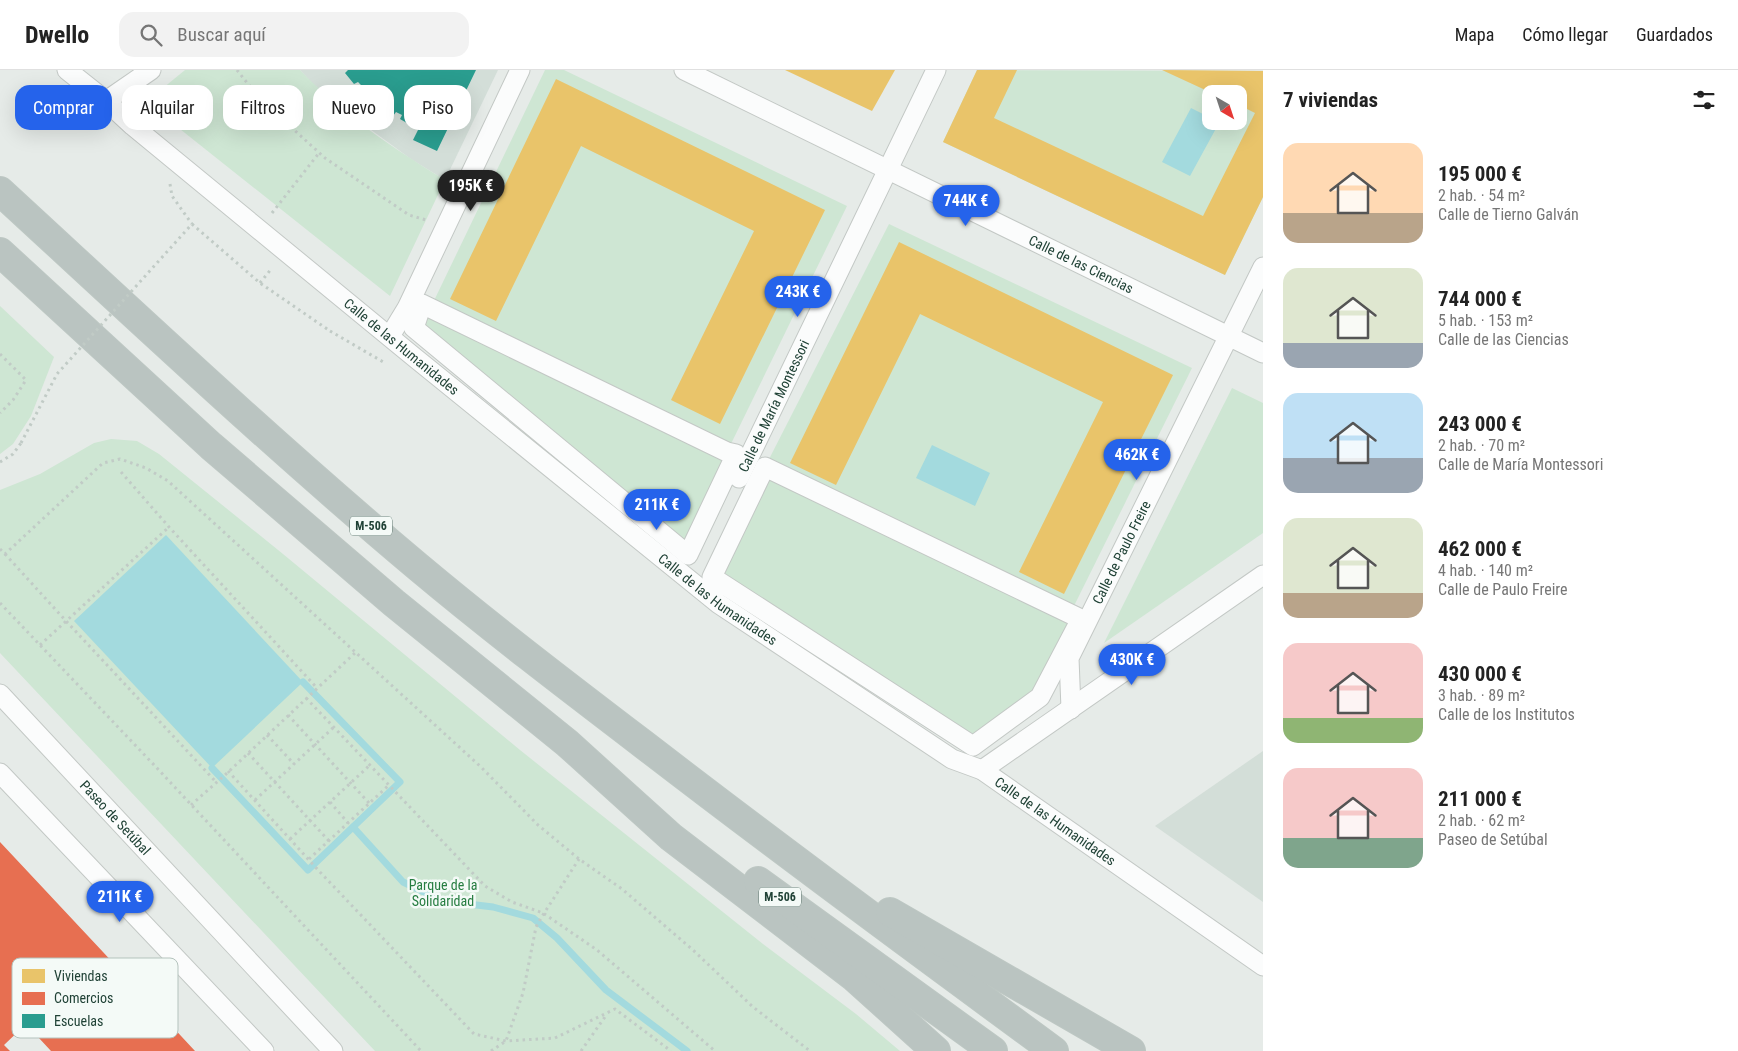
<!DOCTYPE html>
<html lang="es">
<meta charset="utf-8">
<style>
:root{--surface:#fff;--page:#f2f2f2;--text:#222;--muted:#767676;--line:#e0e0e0;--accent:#2563eb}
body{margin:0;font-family:"Roboto Condensed",sans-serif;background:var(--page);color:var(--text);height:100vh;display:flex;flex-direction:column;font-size:19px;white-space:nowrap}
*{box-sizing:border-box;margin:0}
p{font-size:16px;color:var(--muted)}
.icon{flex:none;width:28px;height:28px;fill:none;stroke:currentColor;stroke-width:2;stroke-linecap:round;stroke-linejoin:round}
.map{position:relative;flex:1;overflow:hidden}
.drawer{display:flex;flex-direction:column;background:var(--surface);width:475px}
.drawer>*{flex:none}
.guide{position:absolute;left:15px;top:15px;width:475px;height:45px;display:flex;gap:10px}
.needle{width:32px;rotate:141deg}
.tools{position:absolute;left:1202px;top:15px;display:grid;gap:10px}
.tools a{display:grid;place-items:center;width:45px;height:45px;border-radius:10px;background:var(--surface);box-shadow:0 5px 20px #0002;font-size:25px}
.price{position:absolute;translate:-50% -42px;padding:0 11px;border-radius:18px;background:var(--accent);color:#fff;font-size:16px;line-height:32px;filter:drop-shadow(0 1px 2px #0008)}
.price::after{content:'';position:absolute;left:50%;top:30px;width:15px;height:11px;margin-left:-8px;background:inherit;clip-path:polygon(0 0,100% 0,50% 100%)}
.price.active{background:#222;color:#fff}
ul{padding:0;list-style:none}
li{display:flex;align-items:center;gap:15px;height:125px;padding:0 20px}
li span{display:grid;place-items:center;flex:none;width:140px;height:100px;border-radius:15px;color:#555}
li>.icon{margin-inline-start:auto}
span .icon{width:60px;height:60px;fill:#fffc;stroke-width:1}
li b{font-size:21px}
h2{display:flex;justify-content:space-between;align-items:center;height:60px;padding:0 20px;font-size:21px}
.pill{padding:0 18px;border-radius:15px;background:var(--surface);box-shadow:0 5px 20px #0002;font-size:18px;line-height:45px}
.pill.active{background:var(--accent);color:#fff}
header{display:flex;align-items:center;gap:30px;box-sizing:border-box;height:70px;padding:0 25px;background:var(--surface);border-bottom:1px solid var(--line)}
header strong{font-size:24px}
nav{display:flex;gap:28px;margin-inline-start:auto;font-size:18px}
.search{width:350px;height:45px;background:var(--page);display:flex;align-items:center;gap:12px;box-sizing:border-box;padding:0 18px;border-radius:15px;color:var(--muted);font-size:19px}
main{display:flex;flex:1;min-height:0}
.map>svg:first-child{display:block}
.built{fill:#d3ded8}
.green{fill:#cee6d3;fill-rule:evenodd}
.water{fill:#a3dade}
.homes{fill:#e9c46a}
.shops{fill:#e76f51}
.schools{fill:#2a9d8f}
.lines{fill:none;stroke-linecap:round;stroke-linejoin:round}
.stream{stroke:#a3dade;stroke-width:7}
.street-casing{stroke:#c3c8c5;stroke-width:21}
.highway-casing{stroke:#bdc7c3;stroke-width:30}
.path{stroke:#c1cbc6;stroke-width:3;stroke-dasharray:2.5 4;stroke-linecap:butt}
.street{stroke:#fbfcfc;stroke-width:19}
.highway{stroke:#bac4c1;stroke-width:28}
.path-bridge{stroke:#c1cbc6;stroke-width:3;stroke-dasharray:2.5 4;stroke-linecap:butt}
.labels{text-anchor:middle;stroke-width:5;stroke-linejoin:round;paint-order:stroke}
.shield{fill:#f4faf7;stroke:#607970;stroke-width:1}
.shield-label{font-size:12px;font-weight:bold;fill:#204236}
.street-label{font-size:14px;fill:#204236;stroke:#f4faf7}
.park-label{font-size:14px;fill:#267d41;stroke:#f4faf7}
.key{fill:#f4faf7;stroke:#b4c3bd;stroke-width:1}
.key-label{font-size:14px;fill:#204236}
</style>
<header>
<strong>Dwello</strong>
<div class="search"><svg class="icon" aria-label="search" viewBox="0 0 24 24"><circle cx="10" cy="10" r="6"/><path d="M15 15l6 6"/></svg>Buscar aquí</div>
<nav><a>Mapa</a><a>Cómo llegar</a><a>Guardados</a></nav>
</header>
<main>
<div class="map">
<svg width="1263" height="981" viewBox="0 0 1263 981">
<rect width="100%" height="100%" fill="#e6ebe8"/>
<g class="built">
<path d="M300 0H498L445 110 411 89 352 46 313 14Z"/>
<path d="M1263 681V832L1155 756Z"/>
</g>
<g class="green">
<path d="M185 0H300C342 44 393 78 445 110L390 226 146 32Z"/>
<path d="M545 0H564L847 136 727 382 430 239Z"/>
<path d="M977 0 1263 1V127L1225 205 943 72ZM1211 24H1239V51H1211Z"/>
<path d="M889 154 1192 298 1070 544 765 397Z"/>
<path d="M0 236 54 287 31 346 13 374 0 384Z"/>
<path d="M426 239 730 386 688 475 420 257Z"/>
<path d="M1232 318 1263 333V463L1104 573Z"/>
<path d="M111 369 137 371 159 384 283 484 520 680 763 874 856 944 900 981H375L0 583V420L40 404 94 373Z"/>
<path d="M771 405 1073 551 1035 622 970 669 719 502Z"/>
</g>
<g class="water">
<path d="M1191 38 1211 48V51L1219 53 1190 106 1162 92Z"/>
<path d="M932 375 990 403 975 436 916 408Z"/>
<path d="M166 465 303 612 212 698 74 551Z"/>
</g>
<g class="homes">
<path d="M785 0H895L872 41Z"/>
<path d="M977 0H1017L994 48 1203 146 1255 43 1239 35V24H1214L1162 0 1263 1V127L1225 205 943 72Z"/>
<path d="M556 9 825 140 720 354 671 330 754 161 581 76 496 251 450 229Z"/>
<path d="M899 172 1173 305 1064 524 1019 502 1103 332 920 244 836 415 790 393Z"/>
</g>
<path class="shops" d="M0 772 103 882 195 981H51L26 954 4 975 10 981H0Z"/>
<path class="schools" d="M348 0H476L437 81 413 70 421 54 414 51 412 56 400 49 402 45 396 42 393 46 383 40 385 36 375 32 370 27 367 30 357 19 361 15 358 12 354 14 345 3Z"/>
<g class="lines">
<g class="stream">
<path d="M212 698 308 800 400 712 303 612"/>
<path d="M353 757 403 812 443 831 493 837 533 848 557 868 606 920 687 981"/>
</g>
<g class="street-casing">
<g id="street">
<path id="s1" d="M67 0 106 31 133 56 414 287 719 534 952 689 982 700 1263 896"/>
<path id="s2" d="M684 0 1263 283"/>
<path d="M106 31 151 0"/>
<path d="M422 234 727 382 736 384 688 485 414 258Z"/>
<path d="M390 266 407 238 520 0"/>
<path d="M765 397 1081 549 1040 627 973 676 712 507Z"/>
<path id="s3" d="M739 408 936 0"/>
<path id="s4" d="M0 624 333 981"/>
<path id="s5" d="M1071 639 1069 588 1263 197"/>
<path d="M982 700 1263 505"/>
<path d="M0 703 264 981"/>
</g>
</g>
<g class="highway-casing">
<g id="highway">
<path d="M0 121C138 248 274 376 417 496 491 558 567 616 643 674 778 778 916 880 1054 981"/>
<path d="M0 182 211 376 394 533 567 673 671 767 854 907 936 981"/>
<path d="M758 811 993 981"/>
<path d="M890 842 1131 981"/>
</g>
</g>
<g class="path">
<path d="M237 0 248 14 292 58 325 88 409 145 426 150"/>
<path d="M170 114 172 126 192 154"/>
<path d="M272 143 319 83"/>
<path d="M260 213 272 198"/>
<path d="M330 261 385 293"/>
<path d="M0 284 26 310 13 330 0 343"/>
<path d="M0 392 13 384 21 373"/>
<path d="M121 402 169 457 317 618"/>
<path d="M0 479 5 484 103 393 120 389 146 398 168 411 481 697 538 755 579 789 622 819 693 880 753 937 810 981"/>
<path d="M5 484 66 551 216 712"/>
<path d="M0 533 156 697 421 981"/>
<path d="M40 575 169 457"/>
<path d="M306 628 485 816 512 832 543 843 597 880 715 981"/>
<path d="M288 645 369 733"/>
<path d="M267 665 294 694"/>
<path d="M248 683 329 771"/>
<path d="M228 701 319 801 474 964 506 971 555 968 615 939 671 981"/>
<path d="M255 730 334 657"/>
<path d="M330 732 348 753"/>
<path d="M191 735 225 705 356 582"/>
<path d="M290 769 370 695"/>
<path d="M309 789 389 715"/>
<path d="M491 981 506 971 523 923 536 857 541 848 579 789"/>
<path d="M581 981 607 944"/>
</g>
<use href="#street" class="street"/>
<use href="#highway" class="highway"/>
<path class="path-bridge" d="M21 373 57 304 192 154 260 213 330 261"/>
</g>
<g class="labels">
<g class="shield">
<rect x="350" y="446.5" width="42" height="19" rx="4"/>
<rect x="759" y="817.5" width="42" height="19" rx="4"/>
</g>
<g class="shield-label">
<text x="371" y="460">M-506</text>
<text x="780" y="831">M-506</text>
</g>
<g class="street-label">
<text dy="5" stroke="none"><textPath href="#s2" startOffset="442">Calle de las Ciencias</textPath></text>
<text dy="5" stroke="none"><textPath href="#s1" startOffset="434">Calle de las Humanidades</textPath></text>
<text dy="5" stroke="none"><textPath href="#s3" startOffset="80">Calle de María Montessori</textPath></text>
<text dy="5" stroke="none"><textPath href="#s5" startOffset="169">Calle de Paulo Freire</textPath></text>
<text dy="5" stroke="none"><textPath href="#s1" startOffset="839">Calle de las Humanidades</textPath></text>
<text dy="5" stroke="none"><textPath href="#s4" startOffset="169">Paseo de Setúbal</textPath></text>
<text dy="5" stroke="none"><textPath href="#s1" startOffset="1244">Calle de las Humanidades</textPath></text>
</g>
<g class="park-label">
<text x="443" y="820">Parque de la<tspan x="443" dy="16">Solidaridad</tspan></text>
</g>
</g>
<rect x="12" y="888" width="166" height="80" rx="8" class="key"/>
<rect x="22" y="899" width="23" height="14" fill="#e9c46a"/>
<rect x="22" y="922" width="23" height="13" fill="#e76f51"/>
<rect x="22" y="944" width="23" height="14" fill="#2a9d8f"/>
<g class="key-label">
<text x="54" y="911">Viviendas</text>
<text x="54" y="933">Comercios</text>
<text x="54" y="956">Escuelas</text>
</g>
</svg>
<div class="tools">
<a><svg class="needle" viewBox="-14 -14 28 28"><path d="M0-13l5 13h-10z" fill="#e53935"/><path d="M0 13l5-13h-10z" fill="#767676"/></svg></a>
</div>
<b class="price active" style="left:471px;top:142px">195K €</b>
<b class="price" style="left:966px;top:157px">744K €</b>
<b class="price" style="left:798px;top:248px">243K €</b>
<b class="price" style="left:1137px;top:411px">462K €</b>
<b class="price" style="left:657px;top:461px">211K €</b>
<b class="price" style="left:1132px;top:616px">430K €</b>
<b class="price" style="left:120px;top:853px">211K €</b>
<div class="guide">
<a class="pill active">Comprar</a>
<a class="pill">Alquilar</a>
<a class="pill">Filtros</a>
<a class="pill">Nuevo</a>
<a class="pill">Piso</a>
</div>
</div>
<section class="drawer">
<h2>7 viviendas<svg class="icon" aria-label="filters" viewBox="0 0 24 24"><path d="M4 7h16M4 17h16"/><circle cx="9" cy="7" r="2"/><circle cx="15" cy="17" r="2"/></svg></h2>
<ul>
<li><span style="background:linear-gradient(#ffd9b3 70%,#b9a48a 0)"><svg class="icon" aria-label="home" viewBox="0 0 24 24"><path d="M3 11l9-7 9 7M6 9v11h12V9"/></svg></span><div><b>195 000 €</b><p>2 hab. · 54 m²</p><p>Calle de Tierno Galván</p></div></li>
<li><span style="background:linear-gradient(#dfe7d0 75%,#9aa5b1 0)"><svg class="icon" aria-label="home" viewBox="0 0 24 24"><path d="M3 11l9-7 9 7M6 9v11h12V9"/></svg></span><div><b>744 000 €</b><p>5 hab. · 153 m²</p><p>Calle de las Ciencias</p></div></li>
<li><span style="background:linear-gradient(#bfe0f5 65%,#9aa5b1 0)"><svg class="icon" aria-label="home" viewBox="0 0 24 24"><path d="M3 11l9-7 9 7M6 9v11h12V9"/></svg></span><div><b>243 000 €</b><p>2 hab. · 70 m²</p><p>Calle de María Montessori</p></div></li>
<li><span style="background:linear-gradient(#dfe7d0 75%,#b9a48a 0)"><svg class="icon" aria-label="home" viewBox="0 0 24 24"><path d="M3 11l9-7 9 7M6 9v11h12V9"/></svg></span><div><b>462 000 €</b><p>4 hab. · 140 m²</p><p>Calle de Paulo Freire</p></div></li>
<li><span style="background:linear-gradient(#f6c9c9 75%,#8fb573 0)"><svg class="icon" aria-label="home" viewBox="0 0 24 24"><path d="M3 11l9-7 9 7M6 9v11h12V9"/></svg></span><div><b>430 000 €</b><p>3 hab. · 89 m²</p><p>Calle de los Institutos</p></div></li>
<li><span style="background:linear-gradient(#f6c9c9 70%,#7fa58c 0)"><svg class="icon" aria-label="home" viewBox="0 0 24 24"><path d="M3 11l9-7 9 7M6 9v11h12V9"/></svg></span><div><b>211 000 €</b><p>2 hab. · 62 m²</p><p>Paseo de Setúbal</p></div></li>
</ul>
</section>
</main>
